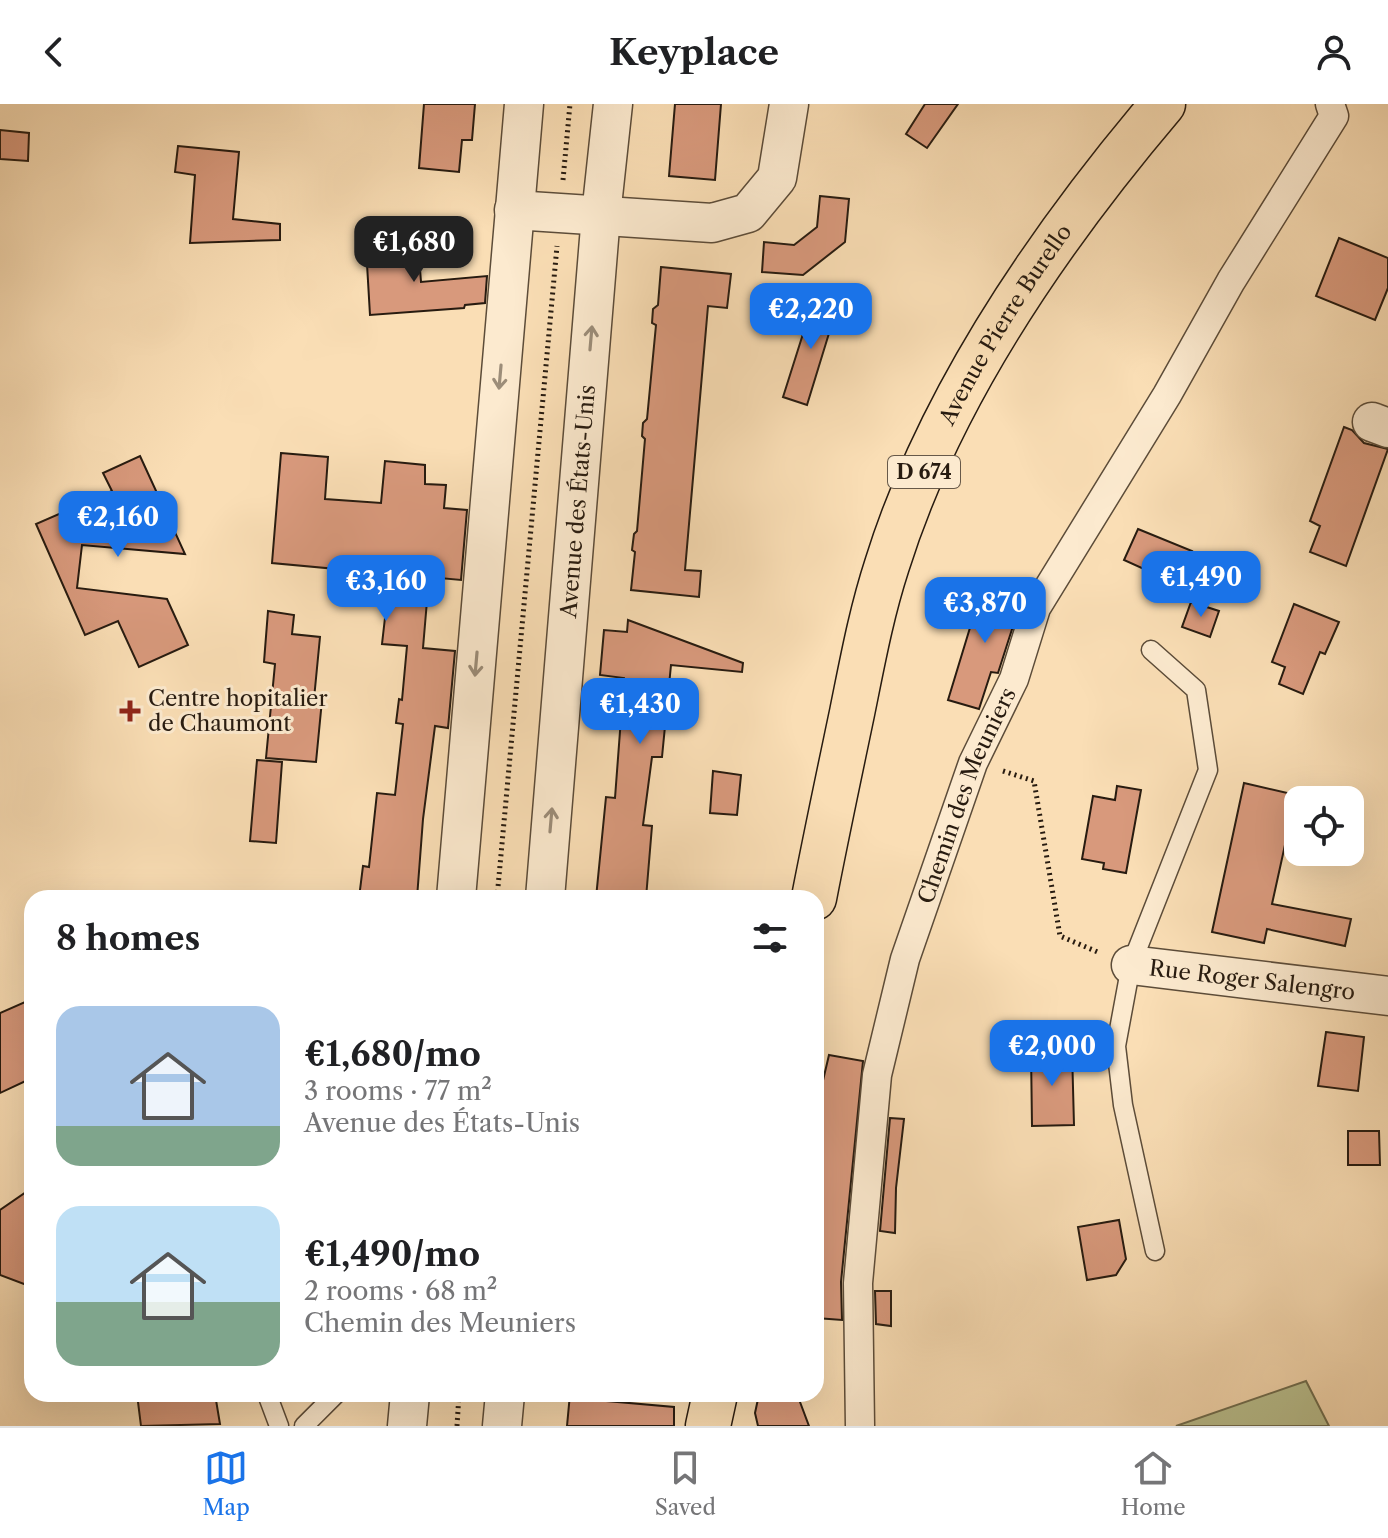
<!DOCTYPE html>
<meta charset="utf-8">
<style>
:root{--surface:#fff;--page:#f6f6f6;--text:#202124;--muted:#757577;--line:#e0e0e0;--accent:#1a73e8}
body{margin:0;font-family:"Libre Caslon Text",serif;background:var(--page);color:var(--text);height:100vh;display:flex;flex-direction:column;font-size:30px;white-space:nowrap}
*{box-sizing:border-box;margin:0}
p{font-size:26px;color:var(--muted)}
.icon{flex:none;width:44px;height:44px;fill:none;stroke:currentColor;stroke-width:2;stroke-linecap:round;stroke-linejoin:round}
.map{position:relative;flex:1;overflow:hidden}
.sheet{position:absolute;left:24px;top:786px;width:800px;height:512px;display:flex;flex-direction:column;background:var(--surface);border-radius:24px;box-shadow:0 8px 32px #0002}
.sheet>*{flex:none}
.fabs{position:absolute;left:1284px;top:682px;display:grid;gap:16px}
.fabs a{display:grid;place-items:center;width:80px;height:80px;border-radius:16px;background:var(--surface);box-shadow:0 8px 32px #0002;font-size:40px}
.price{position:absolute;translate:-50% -68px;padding:0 18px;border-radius:16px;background:var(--accent);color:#fff;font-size:26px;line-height:52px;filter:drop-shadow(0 2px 4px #0008)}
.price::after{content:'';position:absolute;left:50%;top:48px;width:24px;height:18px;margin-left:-12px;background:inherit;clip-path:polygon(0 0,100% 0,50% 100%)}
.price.current{background:#222;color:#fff}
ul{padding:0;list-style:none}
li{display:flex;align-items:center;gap:24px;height:200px;padding:0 32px}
li span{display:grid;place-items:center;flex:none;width:224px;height:160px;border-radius:24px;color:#555}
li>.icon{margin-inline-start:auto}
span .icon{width:96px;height:96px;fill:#fffc;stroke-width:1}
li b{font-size:34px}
h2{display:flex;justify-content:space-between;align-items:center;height:96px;padding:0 32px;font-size:34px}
header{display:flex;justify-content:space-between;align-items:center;height:104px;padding:0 32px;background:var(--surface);font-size:36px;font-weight:700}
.dock{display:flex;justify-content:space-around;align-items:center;height:112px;border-top:2px solid var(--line);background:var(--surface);font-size:22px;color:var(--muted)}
.dock a{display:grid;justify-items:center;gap:4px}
.dock .current{color:var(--accent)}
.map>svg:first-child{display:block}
.green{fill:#bac291;stroke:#706e50;stroke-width:2}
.building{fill:#d8997c;stroke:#271b10;stroke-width:2}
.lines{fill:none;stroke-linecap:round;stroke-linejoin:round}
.service-casing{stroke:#5c4c39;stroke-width:21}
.pedestrian-casing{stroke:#5c4c39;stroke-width:31}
.minor-casing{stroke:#5c4c39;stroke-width:41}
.primary-casing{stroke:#271b10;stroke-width:47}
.path{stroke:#271b10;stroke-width:5;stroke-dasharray:2 4;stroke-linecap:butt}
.service{stroke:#fceacf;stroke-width:18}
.pedestrian{stroke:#fceacf;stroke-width:28}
.minor{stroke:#fceacf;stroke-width:38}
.primary{stroke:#fadeb5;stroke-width:44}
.oneway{stroke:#9c8d79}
.poi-dot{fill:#8f2418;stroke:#fceacf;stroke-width:3}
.labels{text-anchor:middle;stroke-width:6;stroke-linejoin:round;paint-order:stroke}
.shield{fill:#fceacf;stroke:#675949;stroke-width:2}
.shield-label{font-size:20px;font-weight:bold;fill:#271b10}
.street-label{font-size:22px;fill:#271b10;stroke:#fceacf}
.poi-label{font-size:22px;fill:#271b10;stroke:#fceacf;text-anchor:start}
</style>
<header><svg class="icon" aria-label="back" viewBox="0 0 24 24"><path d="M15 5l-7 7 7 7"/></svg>Keyplace<svg class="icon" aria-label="person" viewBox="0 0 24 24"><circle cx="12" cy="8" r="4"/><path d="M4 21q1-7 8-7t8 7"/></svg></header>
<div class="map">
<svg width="1388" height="1322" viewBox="0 0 1388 1322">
<rect width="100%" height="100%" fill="#fadeb5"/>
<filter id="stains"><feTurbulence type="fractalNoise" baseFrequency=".0025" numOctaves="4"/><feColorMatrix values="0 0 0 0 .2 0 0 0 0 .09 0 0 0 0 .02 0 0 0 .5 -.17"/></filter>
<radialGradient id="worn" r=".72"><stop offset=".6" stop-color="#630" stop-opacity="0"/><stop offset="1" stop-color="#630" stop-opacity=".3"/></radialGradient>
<path class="green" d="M1306 1277 1329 1322H1176Z"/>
<g class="building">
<path d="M424 0H475L472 36H462L459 68 419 64Z"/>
<path d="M675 0H721L715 76 669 72Z"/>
<path d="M925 0H958L927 44 906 30Z"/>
<path d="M0 26 29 29 28 57 0 55Z"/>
<path d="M178 42 239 48 233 115 280 120V136L190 139 195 71 175 68Z"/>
<path d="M820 92 849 95 845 138 803 171 762 168 764 138 794 141 817 123Z"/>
<path d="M1339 134 1388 154V184L1375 216 1316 192Z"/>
<path d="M418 139 421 178 487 172 485 199 465 201 464 204 370 211 366 143Z"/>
<path d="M661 163 731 170 727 204 708 202 685 466 701 467 699 493 631 486 635 448 632 446 634 430 637 427 645 335 642 332 643 319 647 315 656 221 652 219 653 205 658 201Z"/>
<path d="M815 192 838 200 807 301 783 293Z"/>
<path d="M1344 323 1352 326 1364 339 1388 345 1346 462 1310 448 1320 422 1310 417Z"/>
<path d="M281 349 328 353 325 395 381 399 385 357 425 361V380L446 381 444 404 467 406 461 476 429 473 423 544 455 547 448 624 435 622 423 715 417 794H359L363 762 369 763 377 689 395 691 403 620 396 619 399 595 402 596 407 542 382 540 390 470 272 459Z"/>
<path d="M140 352 185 450 82 441 77 484 167 495 188 541 139 563 118 517 85 531 36 420 112 387 103 369Z"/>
<path d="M1138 425 1192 447 1177 480 1124 456Z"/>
<path d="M983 481 1022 494 998 569 991 568 979 605 948 596Z"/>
<path d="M1191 498 1219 507 1210 533 1182 523Z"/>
<path d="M1294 500 1339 518 1325 550 1320 548 1303 590 1279 580 1285 563 1272 558Z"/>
<path d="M268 507 294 511 292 530 320 533 314 595 322 596 316 658 266 654 275 560 264 558Z"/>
<path d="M628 516 743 559 742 568 671 561 662 653H652L643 721 652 722 646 794H596L606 693 615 694 624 574 600 571 604 526 627 528Z"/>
<path d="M257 656 282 658 276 739 250 737Z"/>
<path d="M713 667 741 671 737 711 710 709Z"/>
<path d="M1244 679 1296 691 1272 800 1351 815 1345 842 1267 825 1264 839 1212 828Z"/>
<path d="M1117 682 1141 686 1126 769 1103 765 1104 759 1082 755 1093 692 1115 696Z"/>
<path d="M25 898 32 914V974L0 989V909Z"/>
<path d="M1326 928 1364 933 1358 987 1318 982Z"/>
<path d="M1072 946 1074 1021 1032 1022 1031 947Z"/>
<path d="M829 951 863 957 841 1178 842 1216 816 1214V1006Z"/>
<path d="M890 1014 904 1015 896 1084 895 1129 880 1127Z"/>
<path d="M1348 1027H1379L1380 1061H1348Z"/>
<path d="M32 1084V1183L0 1171V1106Z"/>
<path d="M1119 1116 1126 1155 1116 1171 1087 1176 1078 1123Z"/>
<path d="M875 1187H891V1222L876 1220Z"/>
<path d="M137 1290H215L220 1320 141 1322Z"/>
<path d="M570 1290H608L607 1297 674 1303V1322H567Z"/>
<path d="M797 1290 809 1322H758L755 1309 758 1295Z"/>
</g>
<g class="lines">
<g class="service-casing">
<g id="service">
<path d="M1151 546 1196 586 1208 666 1131 861 1116 942 1123 1001 1155 1147"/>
<path d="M267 1290 279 1322"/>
<path d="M304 1322 336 1290"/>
</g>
</g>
<g class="pedestrian-casing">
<g id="pedestrian">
<path id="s1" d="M860 1322 858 1179 877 971 905 855 973 659 1014 575 1036 504 1167 291 1231 177 1334 12 1330 0"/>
</g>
</g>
<g class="minor-casing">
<g id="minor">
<path d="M514 106 712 119 748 109 777 74 789 0"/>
<path d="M1372 318 1388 324"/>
<path d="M456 794 524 0"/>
<path id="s2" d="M545 794 601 111 613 0"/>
<path id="s3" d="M1131 861 1388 892"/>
<path d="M407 1322 410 1290"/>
<path d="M502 1322 505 1290"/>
</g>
</g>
<g class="primary-casing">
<g id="primary">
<path id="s4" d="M814 794C826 732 839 671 852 609 862 560 871 510 887 461 939 294 1050 133 1163 0"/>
<path d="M708 1322 715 1290"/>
</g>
</g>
<g class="path">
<path d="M563 76 570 0"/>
<path d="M1003 667 1034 677 1060 832 1100 849"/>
<path d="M497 794 557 142"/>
<path d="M457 1322 459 1290"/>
</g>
<use href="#service" class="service"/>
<use href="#pedestrian" class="pedestrian"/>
<use href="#minor" class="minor"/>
<use href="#primary" class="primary"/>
</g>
<defs><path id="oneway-shaft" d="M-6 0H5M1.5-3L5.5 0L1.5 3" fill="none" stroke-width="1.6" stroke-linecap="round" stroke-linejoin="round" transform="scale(2)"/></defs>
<g class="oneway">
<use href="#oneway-shaft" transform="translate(591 234) rotate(-85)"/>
<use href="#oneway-shaft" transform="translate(500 273) rotate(95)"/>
<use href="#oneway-shaft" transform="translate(476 560) rotate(95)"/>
<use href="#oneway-shaft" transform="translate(551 716) rotate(-85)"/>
</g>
<path class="poi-dot" d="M126 595h8v8h8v8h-8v8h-8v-8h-8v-8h8z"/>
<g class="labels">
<rect class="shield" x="888" y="352" width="72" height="32" rx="6"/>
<g class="shield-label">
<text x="924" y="375">D 674</text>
</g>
<g class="street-label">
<text dy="8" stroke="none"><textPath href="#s4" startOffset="610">Avenue Pierre Burello</textPath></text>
<text dy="8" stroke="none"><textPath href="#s2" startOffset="398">Avenue des États-Unis</textPath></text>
<text dy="8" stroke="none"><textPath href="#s1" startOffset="646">Chemin des Meuniers</textPath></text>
<text dy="8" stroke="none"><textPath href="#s3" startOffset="122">Rue Roger Salengro</textPath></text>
</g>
<g class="poi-label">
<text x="148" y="602">Centre hopitalier<tspan x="148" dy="25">de Chaumont</tspan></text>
</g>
</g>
<rect width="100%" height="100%" filter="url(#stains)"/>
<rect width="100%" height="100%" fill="url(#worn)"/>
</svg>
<div class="fabs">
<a><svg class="icon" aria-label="locate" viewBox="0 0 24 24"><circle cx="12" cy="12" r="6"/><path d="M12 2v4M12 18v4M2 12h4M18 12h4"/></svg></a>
</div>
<b class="price current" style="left:414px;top:180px">€1,680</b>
<b class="price" style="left:811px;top:247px">€2,220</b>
<b class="price" style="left:118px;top:455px">€2,160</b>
<b class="price" style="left:1201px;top:515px">€1,490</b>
<b class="price" style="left:386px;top:519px">€3,160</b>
<b class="price" style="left:985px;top:541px">€3,870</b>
<b class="price" style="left:640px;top:642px">€1,430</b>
<b class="price" style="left:1052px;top:984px">€2,000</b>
<section class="sheet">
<h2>8 homes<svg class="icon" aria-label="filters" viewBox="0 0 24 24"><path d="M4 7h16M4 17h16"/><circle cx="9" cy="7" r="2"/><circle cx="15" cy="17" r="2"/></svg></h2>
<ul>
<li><span style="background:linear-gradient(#a9c7e8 75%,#7fa58c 0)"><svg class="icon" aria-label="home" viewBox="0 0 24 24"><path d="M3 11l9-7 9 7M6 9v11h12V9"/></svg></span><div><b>€1,680/mo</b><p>3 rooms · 77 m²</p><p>Avenue des États-Unis</p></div></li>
<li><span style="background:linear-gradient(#bfe0f5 60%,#7fa58c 0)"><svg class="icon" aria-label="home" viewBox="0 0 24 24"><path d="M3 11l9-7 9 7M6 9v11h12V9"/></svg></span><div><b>€1,490/mo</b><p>2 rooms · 68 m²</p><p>Chemin des Meuniers</p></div></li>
</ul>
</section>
</div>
<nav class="dock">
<a class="current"><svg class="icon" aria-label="map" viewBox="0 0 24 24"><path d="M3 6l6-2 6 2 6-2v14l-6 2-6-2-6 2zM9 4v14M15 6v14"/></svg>Map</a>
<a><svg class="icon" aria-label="saved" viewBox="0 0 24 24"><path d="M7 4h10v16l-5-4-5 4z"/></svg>Saved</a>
<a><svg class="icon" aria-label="home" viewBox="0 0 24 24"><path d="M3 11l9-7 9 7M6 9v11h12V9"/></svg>Home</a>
</nav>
